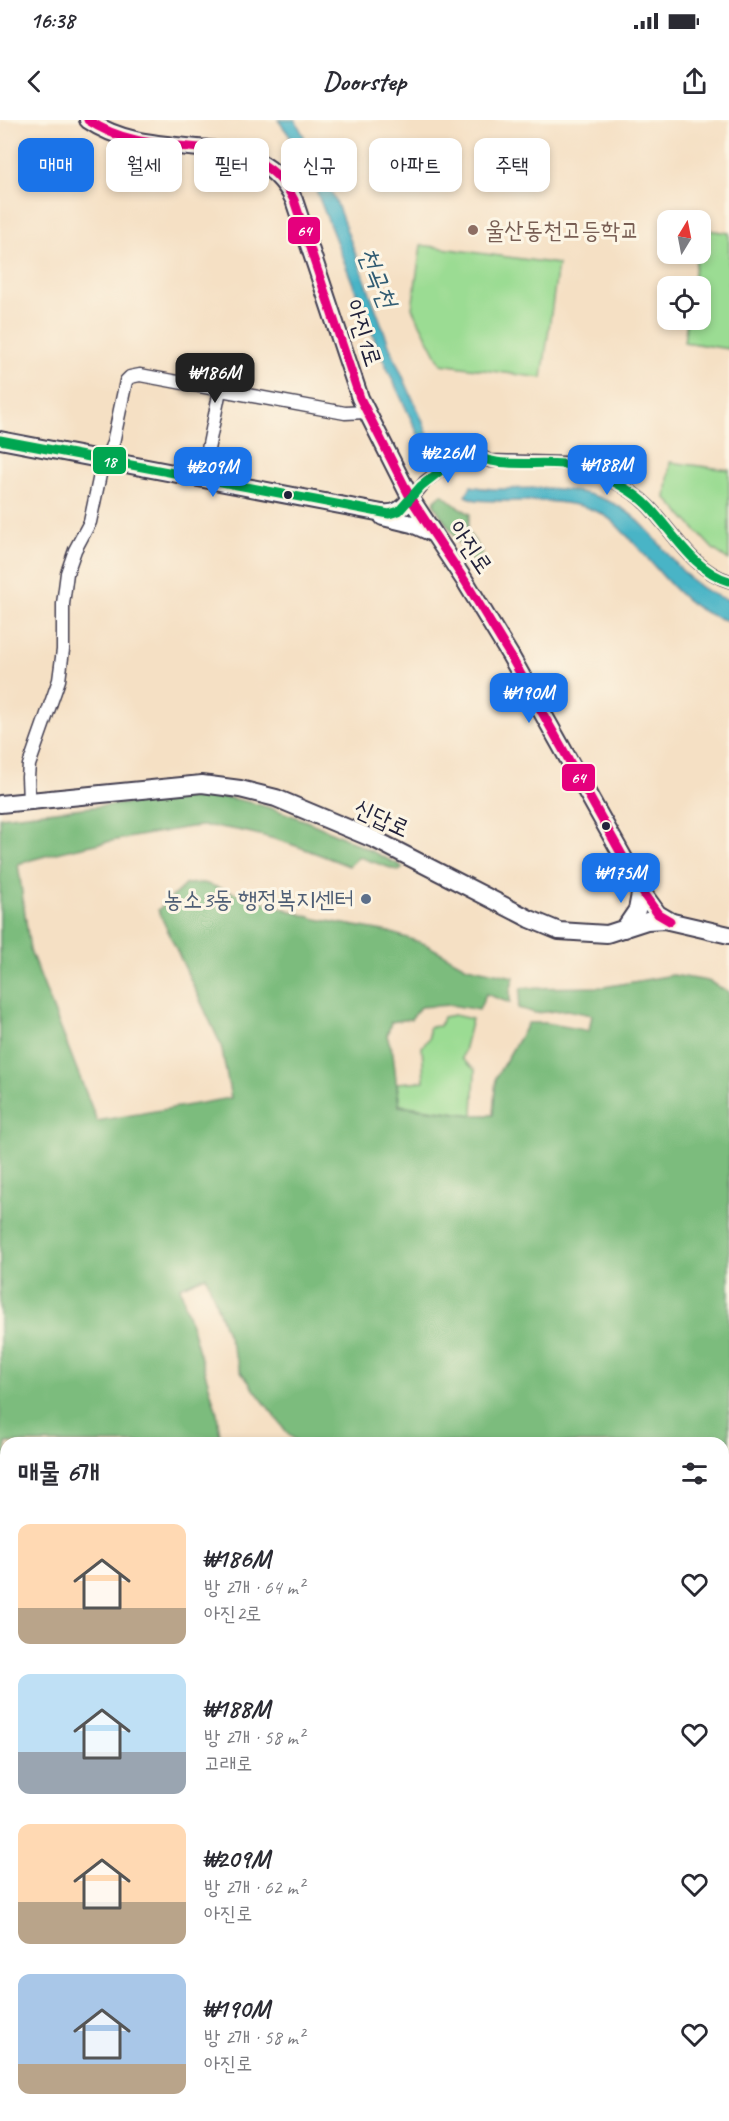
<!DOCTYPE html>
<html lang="ko">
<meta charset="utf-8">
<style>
:root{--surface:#fff;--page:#f2f2f3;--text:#2b2b33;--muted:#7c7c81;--accent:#1a73e8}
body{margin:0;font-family:Caveat,"Poor Story",sans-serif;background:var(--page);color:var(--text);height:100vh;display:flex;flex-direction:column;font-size:22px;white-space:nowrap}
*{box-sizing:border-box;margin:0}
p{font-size:20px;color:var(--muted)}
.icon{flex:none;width:33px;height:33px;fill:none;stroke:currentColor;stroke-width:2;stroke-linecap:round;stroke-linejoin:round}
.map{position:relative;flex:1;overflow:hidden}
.drawer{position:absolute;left:0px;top:1317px;width:729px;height:684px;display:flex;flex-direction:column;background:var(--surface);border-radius:18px 18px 0 0;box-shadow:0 3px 9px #0003}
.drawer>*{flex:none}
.top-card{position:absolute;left:18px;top:18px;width:693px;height:54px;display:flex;gap:12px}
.needle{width:39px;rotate:10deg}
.fabs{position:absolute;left:657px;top:90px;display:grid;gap:12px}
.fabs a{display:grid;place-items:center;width:54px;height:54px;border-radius:12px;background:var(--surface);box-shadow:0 3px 9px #0003;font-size:30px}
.price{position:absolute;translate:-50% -51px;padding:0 14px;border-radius:12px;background:var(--accent);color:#fff;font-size:20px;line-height:39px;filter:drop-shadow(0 2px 3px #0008)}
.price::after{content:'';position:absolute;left:50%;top:36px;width:18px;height:14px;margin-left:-9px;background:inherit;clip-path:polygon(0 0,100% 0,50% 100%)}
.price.on{background:#222;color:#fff}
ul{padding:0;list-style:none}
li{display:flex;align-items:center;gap:18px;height:150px;padding:0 18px}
li span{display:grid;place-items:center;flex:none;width:168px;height:120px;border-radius:12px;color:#555}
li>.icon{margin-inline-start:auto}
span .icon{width:72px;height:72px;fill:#fffc;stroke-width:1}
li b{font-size:26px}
h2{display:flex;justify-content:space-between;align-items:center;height:72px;padding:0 18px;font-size:26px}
.tag{padding:0 21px;border-radius:12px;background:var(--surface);box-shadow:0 3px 9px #0003;font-size:21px;line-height:54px}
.tag.on{background:var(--accent);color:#fff}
.status{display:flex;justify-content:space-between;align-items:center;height:42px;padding:0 30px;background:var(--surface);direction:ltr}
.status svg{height:16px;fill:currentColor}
header{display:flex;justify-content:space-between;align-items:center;height:78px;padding:0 18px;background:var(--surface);font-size:27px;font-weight:700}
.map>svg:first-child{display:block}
.green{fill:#9bdc93;stroke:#5e7f67;stroke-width:1.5}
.forest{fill:#7cbc7d;stroke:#4f6f5c;stroke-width:1.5}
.water{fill:#48b4c6;stroke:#356b80;stroke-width:1.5}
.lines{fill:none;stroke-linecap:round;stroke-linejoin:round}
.street-casing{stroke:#423e50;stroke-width:15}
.secondary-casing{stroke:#423e50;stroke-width:20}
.street{stroke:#fff;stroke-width:12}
.secondary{stroke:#fff;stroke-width:16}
.bus-1-casing{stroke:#fcf5e5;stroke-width:14}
.bus-2-casing{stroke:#fcf5e5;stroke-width:14}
.bus-1{stroke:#e5007d;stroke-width:9}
.bus-2{stroke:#00a651;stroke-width:9}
.education-dot{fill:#8d6e63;stroke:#fcf5e5;stroke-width:2}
.bus-dot{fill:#22223b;stroke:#fcf5e5;stroke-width:2}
.service-dot{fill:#5c6f8a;stroke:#fcf5e5;stroke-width:2}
.labels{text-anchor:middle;stroke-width:6;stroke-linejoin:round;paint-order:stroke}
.education-label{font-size:24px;fill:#785e54;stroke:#fcf5e5;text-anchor:start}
.street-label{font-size:24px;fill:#22223b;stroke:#fcf5e5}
.service-label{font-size:24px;fill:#4e5e75;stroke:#fcf5e5;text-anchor:end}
.water-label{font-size:26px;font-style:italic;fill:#315c73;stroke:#fcf5e5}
.line-badge{stroke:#fcf5e5;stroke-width:2}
.badge-label{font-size:16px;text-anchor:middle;font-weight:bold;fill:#fff}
</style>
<div class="status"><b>16:38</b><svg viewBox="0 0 49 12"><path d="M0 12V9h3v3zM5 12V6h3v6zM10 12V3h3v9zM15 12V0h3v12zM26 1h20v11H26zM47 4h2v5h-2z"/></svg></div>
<header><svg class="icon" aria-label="back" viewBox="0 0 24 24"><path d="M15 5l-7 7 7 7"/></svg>Doorstep<svg class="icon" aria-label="share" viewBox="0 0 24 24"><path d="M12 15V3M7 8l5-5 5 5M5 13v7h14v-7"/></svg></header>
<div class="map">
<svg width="729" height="2001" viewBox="0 0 729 2001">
<rect width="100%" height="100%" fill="#fcf5e5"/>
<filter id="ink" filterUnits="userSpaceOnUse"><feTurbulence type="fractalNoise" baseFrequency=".0167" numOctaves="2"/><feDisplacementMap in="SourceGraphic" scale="12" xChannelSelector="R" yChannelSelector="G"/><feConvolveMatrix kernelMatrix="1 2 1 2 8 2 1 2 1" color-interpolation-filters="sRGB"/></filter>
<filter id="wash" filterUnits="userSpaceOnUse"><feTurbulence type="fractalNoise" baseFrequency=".008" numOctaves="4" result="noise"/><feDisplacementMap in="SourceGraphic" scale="24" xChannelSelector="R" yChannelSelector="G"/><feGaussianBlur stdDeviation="1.35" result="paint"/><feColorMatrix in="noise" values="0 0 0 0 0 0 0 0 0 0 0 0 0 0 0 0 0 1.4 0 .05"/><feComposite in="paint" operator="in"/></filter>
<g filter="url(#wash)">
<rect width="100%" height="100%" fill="#f5e0c4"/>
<g class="green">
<path d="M701 109 729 113V229L684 222 687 200H700V166H692L697 134H700Z"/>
<path d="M421 125 558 144 542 258 441 244 412 188Z"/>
<path d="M670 342 729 350V440L713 429 666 378Z"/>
<path d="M454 895 472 899 462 939 475 950 473 995 400 985 397 963 424 961 422 927 429 918V907L440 906 443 897Z"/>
</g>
<g class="forest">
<path d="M442 374 455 385 470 394 467 411 483 433 471 441 434 385 435 380Z"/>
<path d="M204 675C268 678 344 717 401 746L403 748 399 751 359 737 349 746C306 729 263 712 217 707 199 704 179 709 162 712 113 720 64 729 18 744L30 830 97 1001 231 978 221 925 158 790 186 764 204 763 316 799 389 812 425 824 467 847 514 857 510 871V883L486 874 479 890 451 885 420 887 411 899 391 902 387 916 393 933 399 986 473 995H493L496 957 528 903H546L589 911 592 895 567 890 535 893 518 888 521 868 604 867 673 855 708 861 729 872V1763L723 1762V1323H299L289 1315 241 1252 206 1156 180 1167 217 1293 221 1323H6V1512L0 1509V697Z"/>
<path d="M723 1821 729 1822V2001H719L720 1995H723V1979L727 1955 723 1952Z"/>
<path d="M111 1995H150L140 2001H102Z"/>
<path d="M215 1995H671L676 2001H208L210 1997Z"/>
</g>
<g class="water">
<path d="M278 0H295L316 38 337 84 391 230 424 304 433 330 426 331 380 233 305 42 292 19Z"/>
<path d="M471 366C495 372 519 367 544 368 571 369 600 374 623 389 663 414 679 468 729 480V501C680 491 657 443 623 412 616 404 608 396 598 392 560 375 517 384 476 380L465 376Z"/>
</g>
</g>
<g filter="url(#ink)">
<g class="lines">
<g class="street-casing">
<g id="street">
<path d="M202 359 220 270"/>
<path d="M411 379 425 362 467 330 490 341 564 343C592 348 630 367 649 387 673 412 694 451 729 461"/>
<path d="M29 681 28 657 29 645 59 560 63 530V484L67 453 75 430 90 402 101 350 113 323 126 261 130 257 140 255 345 293 367 292"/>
<path d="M177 2001 180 1995"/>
</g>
</g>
<g class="secondary-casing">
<g id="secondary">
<path d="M88 0C159 49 256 0 294 80L360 278 411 379 465 461 510 535 645 776 658 794 670 801"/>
<path d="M0 320 382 393C396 395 402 389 411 379"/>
<path d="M383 397 412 404 432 413"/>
<path d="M0 684 202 664 240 669 276 678 376 720 530 799 559 811 607 814 647 801 664 800 729 815"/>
<path d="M624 809 637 790 641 769"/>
<path d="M0 1702 6 1703"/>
<path d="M723 1792 729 1793"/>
<path d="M0 1982 6 1978"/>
</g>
</g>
<use href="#street" class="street"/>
<use href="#secondary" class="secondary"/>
<g class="bus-1-casing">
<path id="bus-1" d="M88 0C159 49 256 0 294 80L360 278 411 379 465 461 510 535 645 776 658 794 670 801"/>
</g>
<g class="bus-2-casing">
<path id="bus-2" d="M0 320 389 394 399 391 421 366 467 330C500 356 552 333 591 351 611 360 634 371 649 387 673 412 694 451 729 461"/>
</g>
<use href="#bus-1" class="bus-1"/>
<use href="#bus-2" class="bus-2"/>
</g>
</g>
<circle class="education-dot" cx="473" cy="110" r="6"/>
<g class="bus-dot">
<circle cx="288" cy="375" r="5"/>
<circle cx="606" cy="706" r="5"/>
</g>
<circle class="service-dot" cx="366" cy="779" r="6"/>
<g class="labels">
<g class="education-label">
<text x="485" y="118">울산동천고등학교</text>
</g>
<g class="street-label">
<text transform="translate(364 213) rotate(72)" y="8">아진1로</text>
<text transform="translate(471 427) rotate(56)" y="8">아진로</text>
<text transform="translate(382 698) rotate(25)" y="8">신답로</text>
</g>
<g class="service-label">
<text x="354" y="787">농소3동 행정복지센터</text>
</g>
<g class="water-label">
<text transform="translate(378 157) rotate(68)" y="9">천곡천</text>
</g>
</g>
<g class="line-badge">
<rect x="287" y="96" width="34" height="29" rx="6" fill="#e5007d"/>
<rect x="92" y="326" width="35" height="29" rx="6" fill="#00a651"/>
<rect x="561" y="643" width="35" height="29" rx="6" fill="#e5007d"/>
</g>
<g class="badge-label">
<text x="304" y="116">64</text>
<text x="109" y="347">18</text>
<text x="578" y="663">64</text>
</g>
</svg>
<div class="fabs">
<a><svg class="needle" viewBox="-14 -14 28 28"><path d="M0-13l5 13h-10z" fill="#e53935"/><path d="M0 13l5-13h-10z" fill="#7c7c81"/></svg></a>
<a><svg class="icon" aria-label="locate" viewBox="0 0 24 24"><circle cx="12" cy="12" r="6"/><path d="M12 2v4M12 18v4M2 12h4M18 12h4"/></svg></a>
</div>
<b class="price on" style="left:215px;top:284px">₩186M</b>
<b class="price" style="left:448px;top:364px">₩226M</b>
<b class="price" style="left:607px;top:376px">₩188M</b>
<b class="price" style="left:213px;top:378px">₩209M</b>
<b class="price" style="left:529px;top:604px">₩190M</b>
<b class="price" style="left:621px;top:784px">₩175M</b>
<div class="top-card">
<a class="tag on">매매</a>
<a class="tag">월세</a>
<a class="tag">필터</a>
<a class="tag">신규</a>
<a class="tag">아파트</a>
<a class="tag">주택</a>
</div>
<section class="drawer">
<h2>매물 6개<svg class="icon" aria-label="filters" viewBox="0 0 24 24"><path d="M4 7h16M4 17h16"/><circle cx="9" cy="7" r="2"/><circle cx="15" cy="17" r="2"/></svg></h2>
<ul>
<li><span style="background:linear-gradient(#ffd9b3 70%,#b9a48a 0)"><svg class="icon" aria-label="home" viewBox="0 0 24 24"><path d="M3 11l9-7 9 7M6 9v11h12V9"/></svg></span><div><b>₩186M</b><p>방 2개 · 64 m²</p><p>아진2로</p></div><svg class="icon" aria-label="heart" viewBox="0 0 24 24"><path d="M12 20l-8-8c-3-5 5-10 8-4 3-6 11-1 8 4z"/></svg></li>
<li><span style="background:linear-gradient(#bfe0f5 65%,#9aa5b1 0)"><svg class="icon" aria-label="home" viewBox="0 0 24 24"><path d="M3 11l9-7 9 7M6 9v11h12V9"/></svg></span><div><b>₩188M</b><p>방 2개 · 58 m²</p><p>고래로</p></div><svg class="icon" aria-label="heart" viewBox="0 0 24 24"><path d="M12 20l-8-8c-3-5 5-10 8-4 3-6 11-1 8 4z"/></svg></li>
<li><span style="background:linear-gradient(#ffd9b3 65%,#b9a48a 0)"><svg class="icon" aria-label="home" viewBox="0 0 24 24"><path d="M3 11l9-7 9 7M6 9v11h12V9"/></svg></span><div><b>₩209M</b><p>방 2개 · 62 m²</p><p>아진로</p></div><svg class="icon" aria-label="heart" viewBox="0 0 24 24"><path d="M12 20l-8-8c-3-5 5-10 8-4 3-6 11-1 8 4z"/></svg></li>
<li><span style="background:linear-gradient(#a9c7e8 75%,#b9a48a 0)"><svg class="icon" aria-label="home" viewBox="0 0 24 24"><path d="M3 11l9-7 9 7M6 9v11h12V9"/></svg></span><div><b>₩190M</b><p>방 2개 · 58 m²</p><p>아진로</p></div><svg class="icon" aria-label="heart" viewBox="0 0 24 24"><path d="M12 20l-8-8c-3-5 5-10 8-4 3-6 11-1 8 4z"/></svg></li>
</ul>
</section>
</div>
